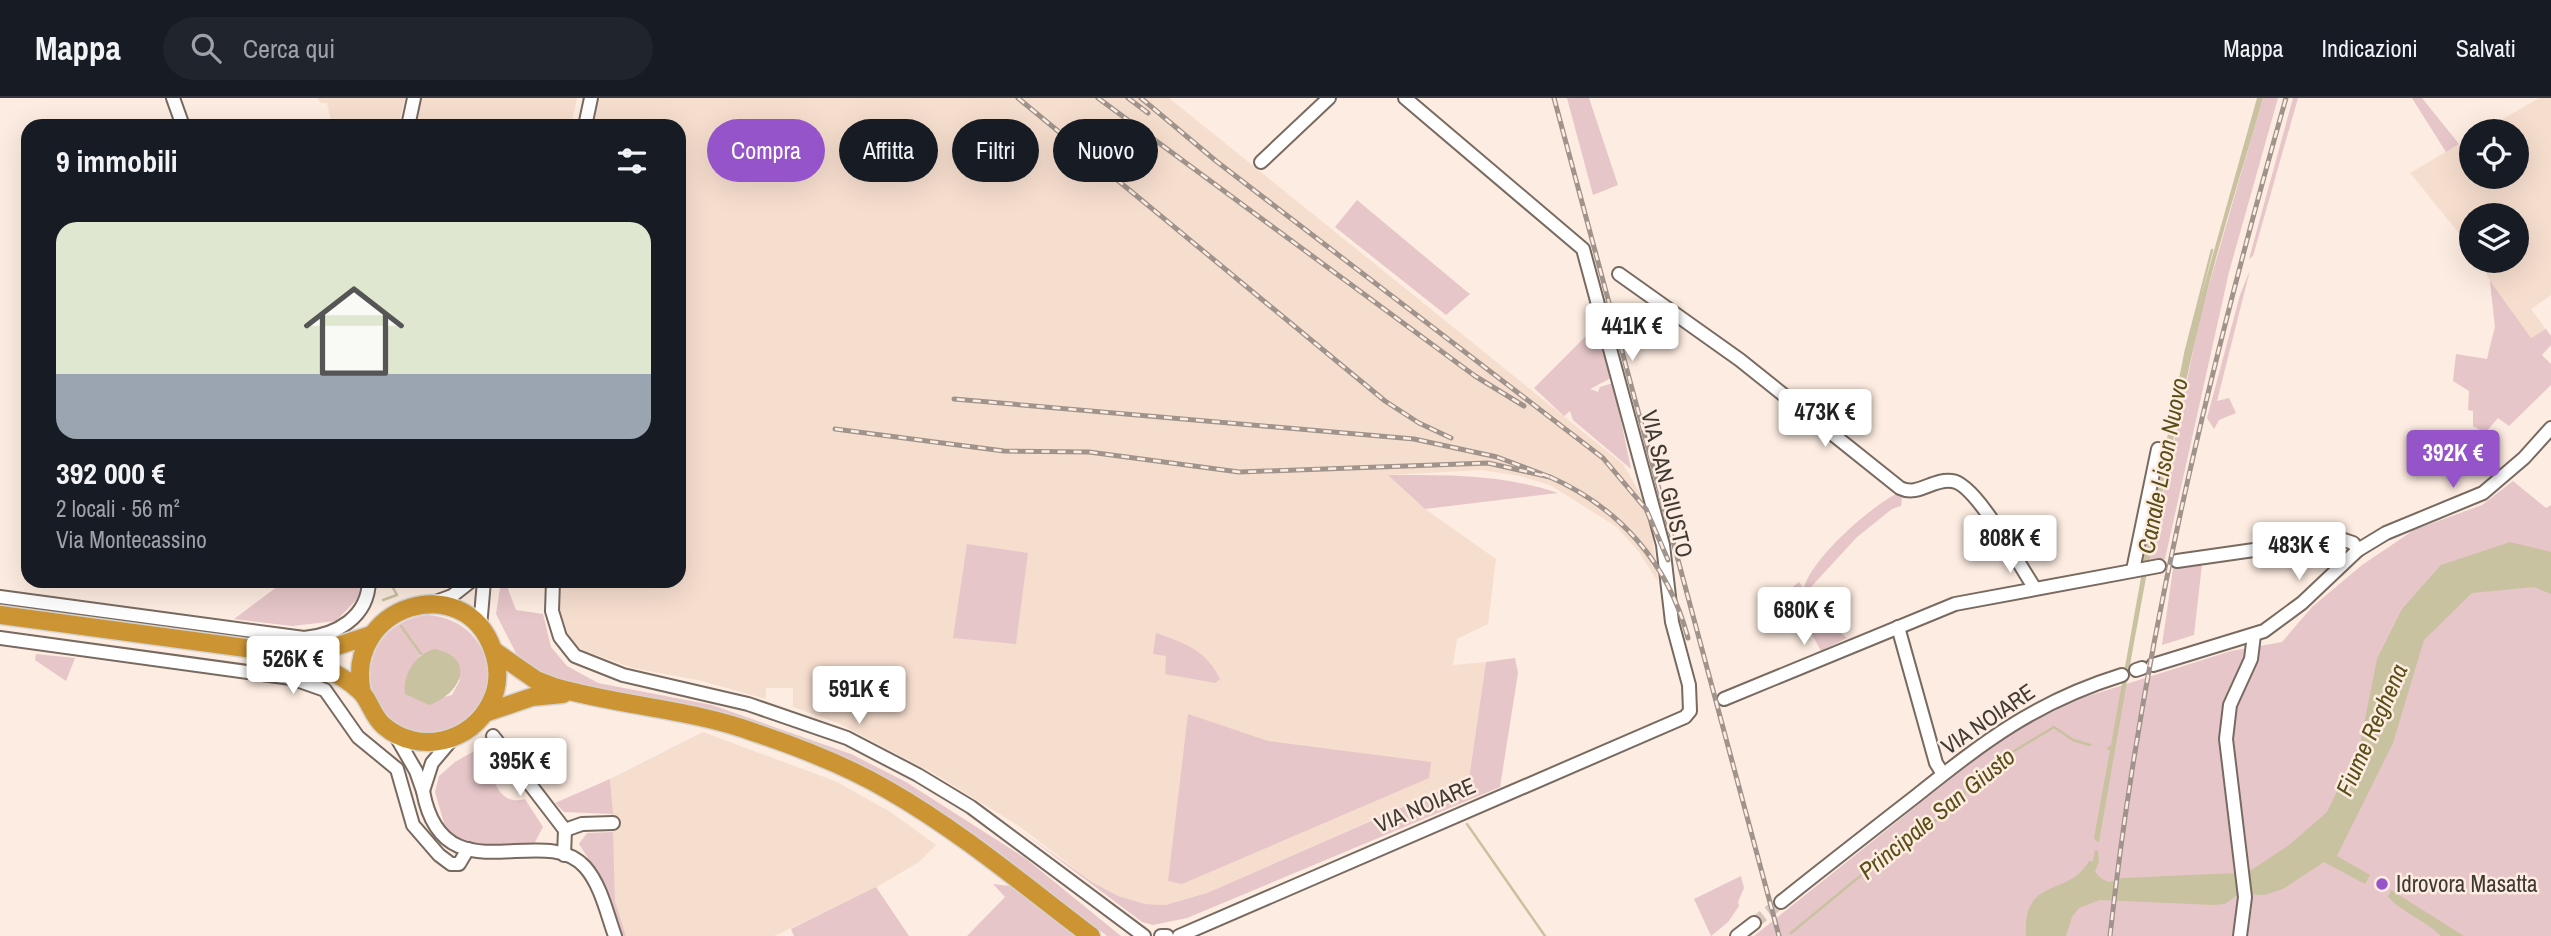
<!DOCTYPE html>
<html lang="it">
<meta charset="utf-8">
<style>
:root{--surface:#171b24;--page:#20242c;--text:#f1f3f6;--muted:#9ea1a6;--line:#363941;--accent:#9554ca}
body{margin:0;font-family:"Archivo Narrow",sans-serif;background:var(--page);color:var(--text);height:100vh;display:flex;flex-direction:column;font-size:26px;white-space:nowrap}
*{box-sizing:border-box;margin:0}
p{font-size:23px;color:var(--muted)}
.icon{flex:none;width:38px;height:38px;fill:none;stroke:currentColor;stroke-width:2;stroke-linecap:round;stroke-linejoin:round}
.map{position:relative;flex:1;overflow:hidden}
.panel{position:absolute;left:21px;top:21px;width:665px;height:469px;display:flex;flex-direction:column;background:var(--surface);border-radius:21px;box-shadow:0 7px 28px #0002}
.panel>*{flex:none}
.top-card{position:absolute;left:707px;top:21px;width:665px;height:63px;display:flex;gap:14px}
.buttons{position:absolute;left:2459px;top:21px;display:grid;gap:14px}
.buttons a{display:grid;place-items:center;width:70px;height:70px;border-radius:50%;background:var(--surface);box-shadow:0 7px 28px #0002;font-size:35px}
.price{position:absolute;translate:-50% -60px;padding:0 16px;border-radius:7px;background:#fff;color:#222;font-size:23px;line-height:46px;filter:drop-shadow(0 2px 4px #0008)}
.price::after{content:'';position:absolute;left:50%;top:42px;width:21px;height:16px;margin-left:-10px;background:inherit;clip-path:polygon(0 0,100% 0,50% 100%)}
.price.on{background:var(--accent);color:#fff}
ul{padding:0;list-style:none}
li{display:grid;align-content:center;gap:14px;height:371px;padding:0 35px}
li span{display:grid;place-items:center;height:217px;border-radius:21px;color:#555}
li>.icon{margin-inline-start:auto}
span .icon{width:126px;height:126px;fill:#fffc;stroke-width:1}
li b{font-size:30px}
h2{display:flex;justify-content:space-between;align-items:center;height:84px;padding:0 35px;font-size:30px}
.chip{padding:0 24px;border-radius:32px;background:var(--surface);box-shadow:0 7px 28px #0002;font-size:24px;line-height:63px}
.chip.on{background:var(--accent);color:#fff}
header{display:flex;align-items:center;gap:42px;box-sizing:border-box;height:98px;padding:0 35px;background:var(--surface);border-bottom:2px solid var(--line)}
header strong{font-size:33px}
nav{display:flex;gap:38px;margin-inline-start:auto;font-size:24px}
.search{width:490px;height:63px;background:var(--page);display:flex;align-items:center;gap:18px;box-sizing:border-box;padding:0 24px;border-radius:38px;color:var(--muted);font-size:26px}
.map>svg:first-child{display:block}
.built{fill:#f6dece}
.green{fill:#e6c6c8;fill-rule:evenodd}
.water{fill:#c9c2a1}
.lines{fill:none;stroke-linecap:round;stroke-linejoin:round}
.stream{stroke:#c9c2a1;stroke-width:2.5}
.minor-tunnel{stroke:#d7c8bf;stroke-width:12;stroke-dasharray:12 6;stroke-linecap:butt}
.minor-casing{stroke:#786a60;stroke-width:16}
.highway-casing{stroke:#d5d4d3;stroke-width:21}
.minor{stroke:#fff;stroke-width:12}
.highway{stroke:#cc9433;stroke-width:18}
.rail-casing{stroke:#9f938b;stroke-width:5}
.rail{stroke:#fdece1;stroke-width:2.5;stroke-dasharray:8;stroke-linecap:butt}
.poi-dot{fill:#9554ca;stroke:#fdece1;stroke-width:2.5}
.labels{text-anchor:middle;stroke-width:5;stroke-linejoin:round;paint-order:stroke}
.street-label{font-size:23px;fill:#403a35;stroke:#fdece1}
.poi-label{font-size:23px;fill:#403a35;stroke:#fdece1;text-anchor:start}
.water-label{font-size:24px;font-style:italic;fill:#594e16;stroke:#fdece1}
</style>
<header>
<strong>Mappa</strong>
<div class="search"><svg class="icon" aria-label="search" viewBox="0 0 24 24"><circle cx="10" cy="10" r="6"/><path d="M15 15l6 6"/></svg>Cerca qui</div>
<nav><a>Mappa</a><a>Indicazioni</a><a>Salvati</a></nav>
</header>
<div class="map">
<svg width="2551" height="838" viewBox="0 0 2551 838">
<rect width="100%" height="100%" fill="#fdece1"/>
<g class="built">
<path d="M317 0H405L398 28H332L327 5H321Z"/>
<path d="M421 0H577L571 28H415Z"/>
<path d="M600 0H1169L1623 366 1649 411 1658 484 1639 454 1617 429 1550 387 1520 378 1481 372 1389 377 1425 411 1496 461 1488 526 1457 541 1453 567 1486 564 1469 679 1207 795 1165 807 1145 806 1118 798 1092 784 1019 728 933 675 838 625 793 609V590H766V601L702 583 633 570 585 553 572 545 563 533 557 507 560 483H679V28H593Z"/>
<path d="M2539 0H2551V197L2531 211 2551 238V247L2514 284 2488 255 2495 229 2490 183 2480 163H2516V117H2471V150L2410 75 2471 39V79H2516V33H2482Z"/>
<path d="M703 634 835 683 889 713 936 747 919 764 863 797 774 838H626L615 803 610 681Z"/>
</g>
<g class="green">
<path d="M1567 0H1589L1618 87 1593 97Z"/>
<path d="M2263 0H2278L2229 174 2165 461 2149 462 2202 211Z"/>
<path d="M2293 0H2298L2253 158 2249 161Z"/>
<path d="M2412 0H2422L2459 46 2446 54Z"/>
<path d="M1357 102 1466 193 1470 196 1446 217 1335 129Z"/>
<path d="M2250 172 2217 303 2229 300 2236 315 2219 322 2214 331 2207 320 2240 197Z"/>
<path d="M2490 183 2531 240 2546 231 2551 238V247L2542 257 2551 266V287L2509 328 2498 320 2485 335 2473 328V313L2468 312 2469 293 2453 283 2456 256 2487 261 2495 229Z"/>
<path d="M1595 229 1611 280 1590 291 1598 294 1600 289 1613 285 1631 371 1573 322 1570 313 1564 318 1534 290Z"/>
<path d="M1388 377C1447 377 1501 376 1558 395L1425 411Z"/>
<path d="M2513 383 2546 410 2551 407V838H1754L1978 659 2023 628 2082 600 2231 553 2282 544 2312 509 2362 467 2414 432 2482 407Z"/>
<path d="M1898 395 1902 400 1901 408 1892 411 1857 439 1810 490H1804C1811 461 1871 408 1898 395Z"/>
<path d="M967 446 1028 455 1016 546 953 540Z"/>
<path d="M2202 466 2194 537 2162 547 2173 471Z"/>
<path d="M285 483H364L358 500 336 523 292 528 234 521Z"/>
<path d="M501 483H505L516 512 543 516 551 549 567 568 598 585 712 607 851 656 906 684 1025 760 1121 838H1107L998 754 742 622 700 610 564 586 543 577 519 561 496 516Z"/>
<path d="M1799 484 1822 521 1847 540 1821 553 1788 493Z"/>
<path d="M427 517C504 522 510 626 437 636 359 646 342 529 427 517ZM421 556 460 582 452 597 444 599 417 563Z"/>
<path d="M1156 535C1185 545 1207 553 1220 581L1215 585 1165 576 1166 558 1153 556Z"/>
<path d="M36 556 75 560 66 583 35 562Z"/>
<path d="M1515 560 1518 575 1500 689 1187 820 1153 827 1142 824 1017 730 1092 784 1118 798 1145 806 1165 807 1207 795 1469 680 1486 564Z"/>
<path d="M1188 616 1268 643 1431 664 1429 680 1182 786 1168 783Z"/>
<path d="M483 648 497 665 492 679C499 695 506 706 525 701L543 729 534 746 481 750 463 744 446 732 435 694 439 678 455 664Z"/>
<path d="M610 681 613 716 564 714 555 705Z"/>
<path d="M613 734 615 803 626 838H620L602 782 579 746 587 735Z"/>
<path d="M1741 778 1744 790 1738 804 1739 808 1728 824 1711 838 1694 801Z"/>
<path d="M993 786 1010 788 1077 838H967L1005 799Z"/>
<path d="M876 789 909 838H794L791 831Z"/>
</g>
<g class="water">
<path d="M2257 0H2263C2243 71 2219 142 2202 214 2160 389 2130 566 2099 744L2096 743 2094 740 2110 652 2106 651 2111 647 2154 407 2186 252Z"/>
<path d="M2510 444 2551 454V496L2534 489 2472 495 2424 542 2393 645 2337 758 2370 777 2365 786 2324 764 2283 791 2265 797 2239 796 2225 806 2214 807 2100 802 2079 810 2072 819 2066 838H2026C2022 777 2069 800 2089 763H2093L2095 752 2098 753 2099 763 2095 774C2105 785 2109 786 2122 780L2237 775 2253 771 2289 747 2327 714 2360 646 2377 561 2402 511 2441 467Z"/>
<path d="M435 551C477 560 461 596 429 607L405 596C402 577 415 556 435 551Z"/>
<path d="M2391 792 2464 838H2441C2425 822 2404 816 2388 799Z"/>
</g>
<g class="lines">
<g class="stream">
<path d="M180 0 182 8"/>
<path d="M2143 467 2186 252 2212 152"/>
<path d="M383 502 397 497 389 483"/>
<path d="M401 528 421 556"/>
<path d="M1467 726 1545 838"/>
<path d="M1791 835 1882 760 1917 739 1964 697 1966 690 2006 658 2054 629 2073 642 2090 647"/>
</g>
<path class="minor-tunnel" d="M1754 825 1781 804"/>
<g class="minor-casing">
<g id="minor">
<path d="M173 0 183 28"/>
<path d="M408 28 414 0"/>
<path d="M585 28 591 0"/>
<path d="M1261 64 1329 0"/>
<path d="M1619 176 1740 262 1900 390C1918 399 1933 380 1952 383 1976 385 2019 467 2034 489"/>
<path d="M2177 463 2338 440 2353 445 2358 452"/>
<path d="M2133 472 2158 351"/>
<path d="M553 483 552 513 560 539 575 558 623 577 748 606 847 640 918 677 971 709 1144 838"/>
<path d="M0 499 304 540C337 537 368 519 369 483"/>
<path d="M433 505 452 498 471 483"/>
<path d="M480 529 484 483"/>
<path d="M1898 529 1936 665 1943 676"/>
<path d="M0 540 291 580 325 592 358 639 397 671 413 727 439 757 451 766H459L468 751"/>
<path d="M2153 567 2264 533 2302 505 2358 452 2386 435 2483 395 2524 360 2551 330"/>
<path d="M2136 572 2142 570"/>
<path d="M1724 601 1955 506 2159 468"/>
<path d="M394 635 416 673 423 693 432 665 453 640"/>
<path d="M493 638 565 732 564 757"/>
<path d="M423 693C443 801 542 722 585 769 601 787 607 816 615 838"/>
<path d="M565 732 582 726 613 725"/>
<path d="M1781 804C1826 768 1871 733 1916 698 1985 643 2035 604 2122 577"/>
<path d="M1161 838H1167"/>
<path d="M1179 838 1685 619 1690 613 1689 587 1672 524 1663 447 1583 151 1405 0"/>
<path d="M1737 838 1754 825"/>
<path d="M2240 838 2245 799 2226 641 2230 607 2251 561 2254 537"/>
</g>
</g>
<g class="highway-casing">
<g id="highway">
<path d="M0 517 268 553C300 561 336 570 360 593 370 602 372 618 384 628 418 657 472 645 491 604 499 588 499 569 493 552 465 470 343 507 362 595"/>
<path d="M494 553 536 582 554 589C620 608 691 611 756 635 801 650 847 668 888 692 960 733 1025 788 1091 838"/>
<path d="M289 554 325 552 371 537"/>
<path d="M485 615 532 599 563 596"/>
</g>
</g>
<use href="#minor" class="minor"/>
<use href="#highway" class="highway"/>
<g class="rail-casing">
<g id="rail">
<path d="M1018 0 1385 303 1419 325 1451 340"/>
<path d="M1098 0 1475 278 1524 308"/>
<path d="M1128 0 1148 15"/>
<path d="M1141 0 1216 63 1603 360 1646 411 1668 462"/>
<path d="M1554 0 1779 838"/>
<path d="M835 331 1004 353 1089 354 1239 374 1488 365 1550 379 1497 359 1414 341 954 301"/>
<path d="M1550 379C1620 410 1668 465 1688 540"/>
<path d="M2110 838C2141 553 2208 276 2286 0"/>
</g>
</g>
<use href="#rail" class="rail"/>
</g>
<circle class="poi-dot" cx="2382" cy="786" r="7"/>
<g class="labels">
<g class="street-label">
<text transform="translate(1667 386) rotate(76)" y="8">VIA SAN GIUSTO</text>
<text transform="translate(1988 621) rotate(-34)" y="8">VIA NOIARE</text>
<text transform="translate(1425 707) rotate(-23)" y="8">VIA NOIARE</text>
</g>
<g class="poi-label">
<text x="2396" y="794">Idrovora Masatta</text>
</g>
<g class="water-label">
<text transform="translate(2163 368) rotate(-79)" y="8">Canale Lison Nuovo</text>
<text transform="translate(2372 632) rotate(-66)" y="8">Fiume Reghena</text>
<text transform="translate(1937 716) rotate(-39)" y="8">Principale San Giusto</text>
</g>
</g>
</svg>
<div class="buttons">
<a><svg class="icon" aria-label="locate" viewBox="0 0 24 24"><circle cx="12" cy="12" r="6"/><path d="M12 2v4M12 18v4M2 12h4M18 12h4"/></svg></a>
<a><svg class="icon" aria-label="layers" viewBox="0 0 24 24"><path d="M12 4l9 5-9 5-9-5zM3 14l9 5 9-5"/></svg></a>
</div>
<b class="price" style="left:1632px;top:265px">441K €</b>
<b class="price" style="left:1825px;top:351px">473K €</b>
<b class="price on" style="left:2453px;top:392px">392K €</b>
<b class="price" style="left:2010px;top:477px">808K €</b>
<b class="price" style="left:2299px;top:484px">483K €</b>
<b class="price" style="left:1804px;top:549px">680K €</b>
<b class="price" style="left:293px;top:598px">526K €</b>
<b class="price" style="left:859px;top:628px">591K €</b>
<b class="price" style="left:520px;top:700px">395K €</b>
<div class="top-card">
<a class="chip on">Compra</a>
<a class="chip">Affitta</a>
<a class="chip">Filtri</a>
<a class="chip">Nuovo</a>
</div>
<section class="panel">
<h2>9 immobili<svg class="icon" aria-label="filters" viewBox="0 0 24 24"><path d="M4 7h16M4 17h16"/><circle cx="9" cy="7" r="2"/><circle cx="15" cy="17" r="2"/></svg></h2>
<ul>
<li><span style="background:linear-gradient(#dfe7d0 70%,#9aa5b1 0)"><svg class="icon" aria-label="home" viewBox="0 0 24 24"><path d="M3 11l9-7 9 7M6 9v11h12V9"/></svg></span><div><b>392 000 €</b><p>2 locali · 56 m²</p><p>Via Montecassino</p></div></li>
</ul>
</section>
</div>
